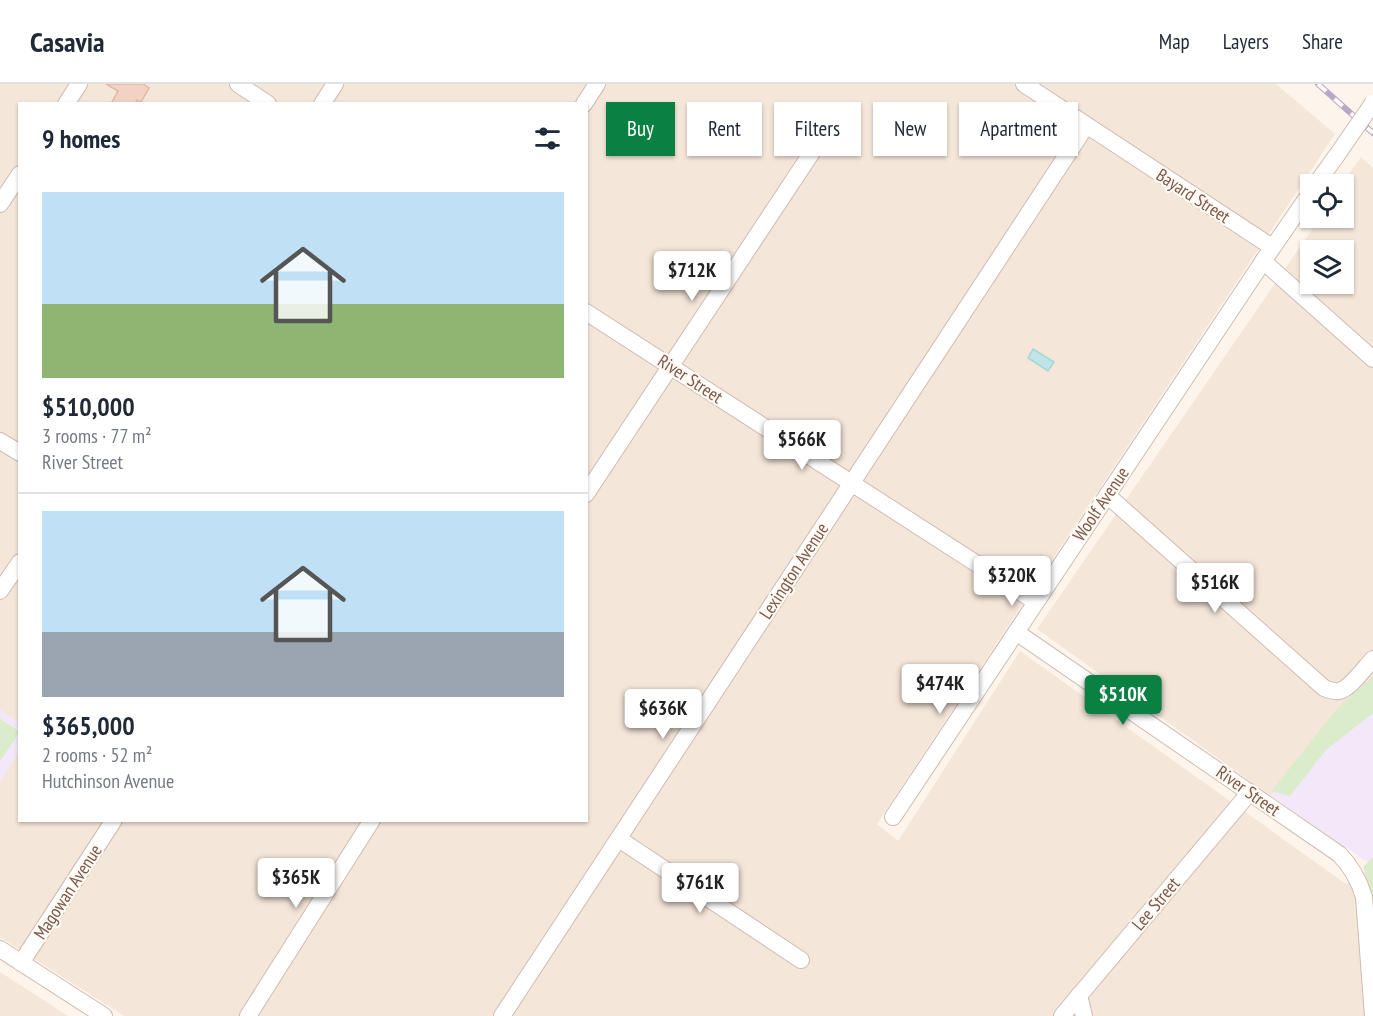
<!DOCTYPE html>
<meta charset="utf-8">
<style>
:root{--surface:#fff;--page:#f2f2f3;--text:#1f2937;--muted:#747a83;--line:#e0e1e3;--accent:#0b8043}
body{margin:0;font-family:"PT Sans Narrow",sans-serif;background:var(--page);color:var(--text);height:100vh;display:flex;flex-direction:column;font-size:22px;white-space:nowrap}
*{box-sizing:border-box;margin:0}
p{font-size:20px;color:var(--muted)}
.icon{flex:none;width:33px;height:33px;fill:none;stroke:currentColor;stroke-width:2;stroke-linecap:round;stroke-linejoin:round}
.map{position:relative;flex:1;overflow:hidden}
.side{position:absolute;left:18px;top:18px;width:570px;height:720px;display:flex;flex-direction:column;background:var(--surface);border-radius:0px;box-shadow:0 2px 4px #0004}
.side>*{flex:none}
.top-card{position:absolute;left:606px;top:18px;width:570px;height:54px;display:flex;gap:12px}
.fabs{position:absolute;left:1300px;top:90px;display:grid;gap:12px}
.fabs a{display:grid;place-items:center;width:54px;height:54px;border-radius:0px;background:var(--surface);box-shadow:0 2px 4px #0004;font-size:30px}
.price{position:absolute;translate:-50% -51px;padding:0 14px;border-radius:6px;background:#fff;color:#222;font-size:20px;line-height:39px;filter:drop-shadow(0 2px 3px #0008)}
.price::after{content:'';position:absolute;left:50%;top:36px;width:18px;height:14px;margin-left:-9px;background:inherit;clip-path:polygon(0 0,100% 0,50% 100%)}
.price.selected{background:var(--accent);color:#fff}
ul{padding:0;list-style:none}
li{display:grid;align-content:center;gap:12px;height:318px;padding:0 24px}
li+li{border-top:2px solid var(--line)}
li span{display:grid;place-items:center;height:186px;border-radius:0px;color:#555}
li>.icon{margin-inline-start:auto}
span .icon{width:108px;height:108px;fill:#fffc;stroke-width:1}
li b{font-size:26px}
h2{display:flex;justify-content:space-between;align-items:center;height:72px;padding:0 24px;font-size:26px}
.tag{padding:0 21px;border-radius:0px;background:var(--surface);box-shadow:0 2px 4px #0004;font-size:21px;line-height:54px}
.tag.selected{background:var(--accent);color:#fff}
header{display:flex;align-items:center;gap:36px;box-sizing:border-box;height:84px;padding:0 30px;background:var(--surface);border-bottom:2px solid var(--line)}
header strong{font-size:28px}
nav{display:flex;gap:33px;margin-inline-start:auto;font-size:21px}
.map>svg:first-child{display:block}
.residential{fill:#f5e6da;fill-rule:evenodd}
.education{fill:#f2e8fa}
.green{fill:#daecc9}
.water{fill:#bfe5e8;stroke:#a5d6d9;stroke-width:1.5}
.building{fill:#f2d2c3;stroke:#e5b6a4;stroke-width:1.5}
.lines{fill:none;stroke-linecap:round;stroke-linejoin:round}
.minor-casing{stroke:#d0bbb0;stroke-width:18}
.minor{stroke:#fff;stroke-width:16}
.rail-casing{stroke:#b7a8c9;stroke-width:6}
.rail{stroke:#fff9f3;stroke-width:4;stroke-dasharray:11;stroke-linecap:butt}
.minor-bridge-casing{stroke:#d0bbb0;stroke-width:18;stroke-linecap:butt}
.minor-bridge{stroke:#fff;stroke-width:16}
.labels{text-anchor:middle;stroke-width:4.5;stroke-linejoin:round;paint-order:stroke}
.street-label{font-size:18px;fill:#79594d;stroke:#fff9f3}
</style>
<header>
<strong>Casavia</strong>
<nav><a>Map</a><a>Layers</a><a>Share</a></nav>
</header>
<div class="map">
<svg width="1373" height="932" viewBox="0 0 1373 932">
<rect width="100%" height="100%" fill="#fdf5ec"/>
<g class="residential">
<path d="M0 0H1276L1335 50 877 740 898 757 1020 567 1346 800 1373 783V932H124L0 853V697L19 668 20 736H586V20H20L19 639 0 626Z"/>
<path d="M1361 73 1373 84V603L1271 712 1037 545 1320 134H1344V100H1342ZM1311 166H1344V200H1311Z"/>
<path d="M0 888 68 932H0Z"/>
</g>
<g class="education">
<path d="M1373 603V782L1271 712Z"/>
<path d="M0 626 20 639 19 668 0 697Z"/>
</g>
<g class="green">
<path d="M1373 592V629L1326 666 1290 712 1272 707 1335 627Z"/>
<path d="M0 635 20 648 0 677Z"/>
<path d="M1373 773V812L1363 783Z"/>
</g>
<path class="water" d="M1033 265 1054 278 1048 287 1028 274Z"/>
<path class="building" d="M106 0H143L149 4 141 18 137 16 135 20H111L118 7Z"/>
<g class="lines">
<g class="minor-casing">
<g id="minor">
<path d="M238 0 268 20"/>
<path d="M1024 0 1272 163"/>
<path d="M66 20 79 0"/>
<path d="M322 20 335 0"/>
<path d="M584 20 597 0"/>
<path d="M1316 100 1337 71"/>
<path d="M0 120 20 90"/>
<path d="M1263 177 1373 275"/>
<path d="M586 228 1036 518"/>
<path d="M0 357 20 369"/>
<path d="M586 410 830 41"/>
<path d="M1107 411 1324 604C1329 606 1334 608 1339 607 1350 605 1365 583 1373 575"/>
<path d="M0 507 20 478"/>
<path d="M1016 548 1339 770C1352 783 1359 796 1364 813L1373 932"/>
<path d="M893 733 1266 173 1311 108"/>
<path d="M619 755 801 876"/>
<path d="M0 865 104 932"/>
<path d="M21 879 114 736"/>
<path d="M1079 911 1084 932"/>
<path d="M248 932 372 736"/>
<path d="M502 932 1086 42"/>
<path d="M1062 932 1250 708"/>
</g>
</g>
<use href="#minor" class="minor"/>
<g class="rail-casing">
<path id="rail" d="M1318 0 1373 49"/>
</g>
<use href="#rail" class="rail"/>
<g class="minor-bridge-casing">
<path id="minor-bridge" d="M1337 71 1373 19"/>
</g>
<use href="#minor-bridge" class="minor-bridge"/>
</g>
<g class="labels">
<g class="street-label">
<text transform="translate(1193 112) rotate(33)" y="6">Bayard Street</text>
<text transform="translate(690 295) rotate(33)" y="6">River Street</text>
<text transform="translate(1101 420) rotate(-56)" y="6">Woolf Avenue</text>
<text transform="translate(794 487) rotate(-57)" y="6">Lexington Avenue</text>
<text transform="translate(1248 707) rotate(35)" y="6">River Street</text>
<text transform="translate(68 808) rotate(-57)" y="6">Magowan Avenue</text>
<text transform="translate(1156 820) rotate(-50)" y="6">Lee Street</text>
</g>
</g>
</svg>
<div class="fabs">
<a><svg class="icon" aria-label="locate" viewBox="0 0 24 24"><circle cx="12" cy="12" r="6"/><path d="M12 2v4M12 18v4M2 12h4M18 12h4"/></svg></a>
<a><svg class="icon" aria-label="layers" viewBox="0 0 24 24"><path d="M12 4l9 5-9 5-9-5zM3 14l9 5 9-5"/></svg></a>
</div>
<b class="price" style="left:692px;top:218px">$712K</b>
<b class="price" style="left:802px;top:387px">$566K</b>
<b class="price" style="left:1012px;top:523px">$320K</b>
<b class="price" style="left:1215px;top:530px">$516K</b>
<b class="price" style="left:940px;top:631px">$474K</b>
<b class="price selected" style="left:1123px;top:642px">$510K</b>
<b class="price" style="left:663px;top:656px">$636K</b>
<b class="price" style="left:296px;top:825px">$365K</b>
<b class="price" style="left:700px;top:830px">$761K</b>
<div class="top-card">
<a class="tag selected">Buy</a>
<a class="tag">Rent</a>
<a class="tag">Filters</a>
<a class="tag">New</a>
<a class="tag">Apartment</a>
</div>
<section class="side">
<h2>9 homes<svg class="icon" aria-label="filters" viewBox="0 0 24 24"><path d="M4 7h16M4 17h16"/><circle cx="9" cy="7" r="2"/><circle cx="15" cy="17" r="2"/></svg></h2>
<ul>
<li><span style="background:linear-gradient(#bfe0f5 60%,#8fb573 0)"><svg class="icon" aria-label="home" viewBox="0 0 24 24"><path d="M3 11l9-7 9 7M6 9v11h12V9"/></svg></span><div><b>$510,000</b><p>3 rooms · 77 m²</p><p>River Street</p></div></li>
<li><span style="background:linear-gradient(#bfe0f5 65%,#9aa5b1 0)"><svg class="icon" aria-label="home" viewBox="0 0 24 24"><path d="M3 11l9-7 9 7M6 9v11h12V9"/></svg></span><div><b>$365,000</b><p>2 rooms · 52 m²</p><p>Hutchinson Avenue</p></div></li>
</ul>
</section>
</div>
